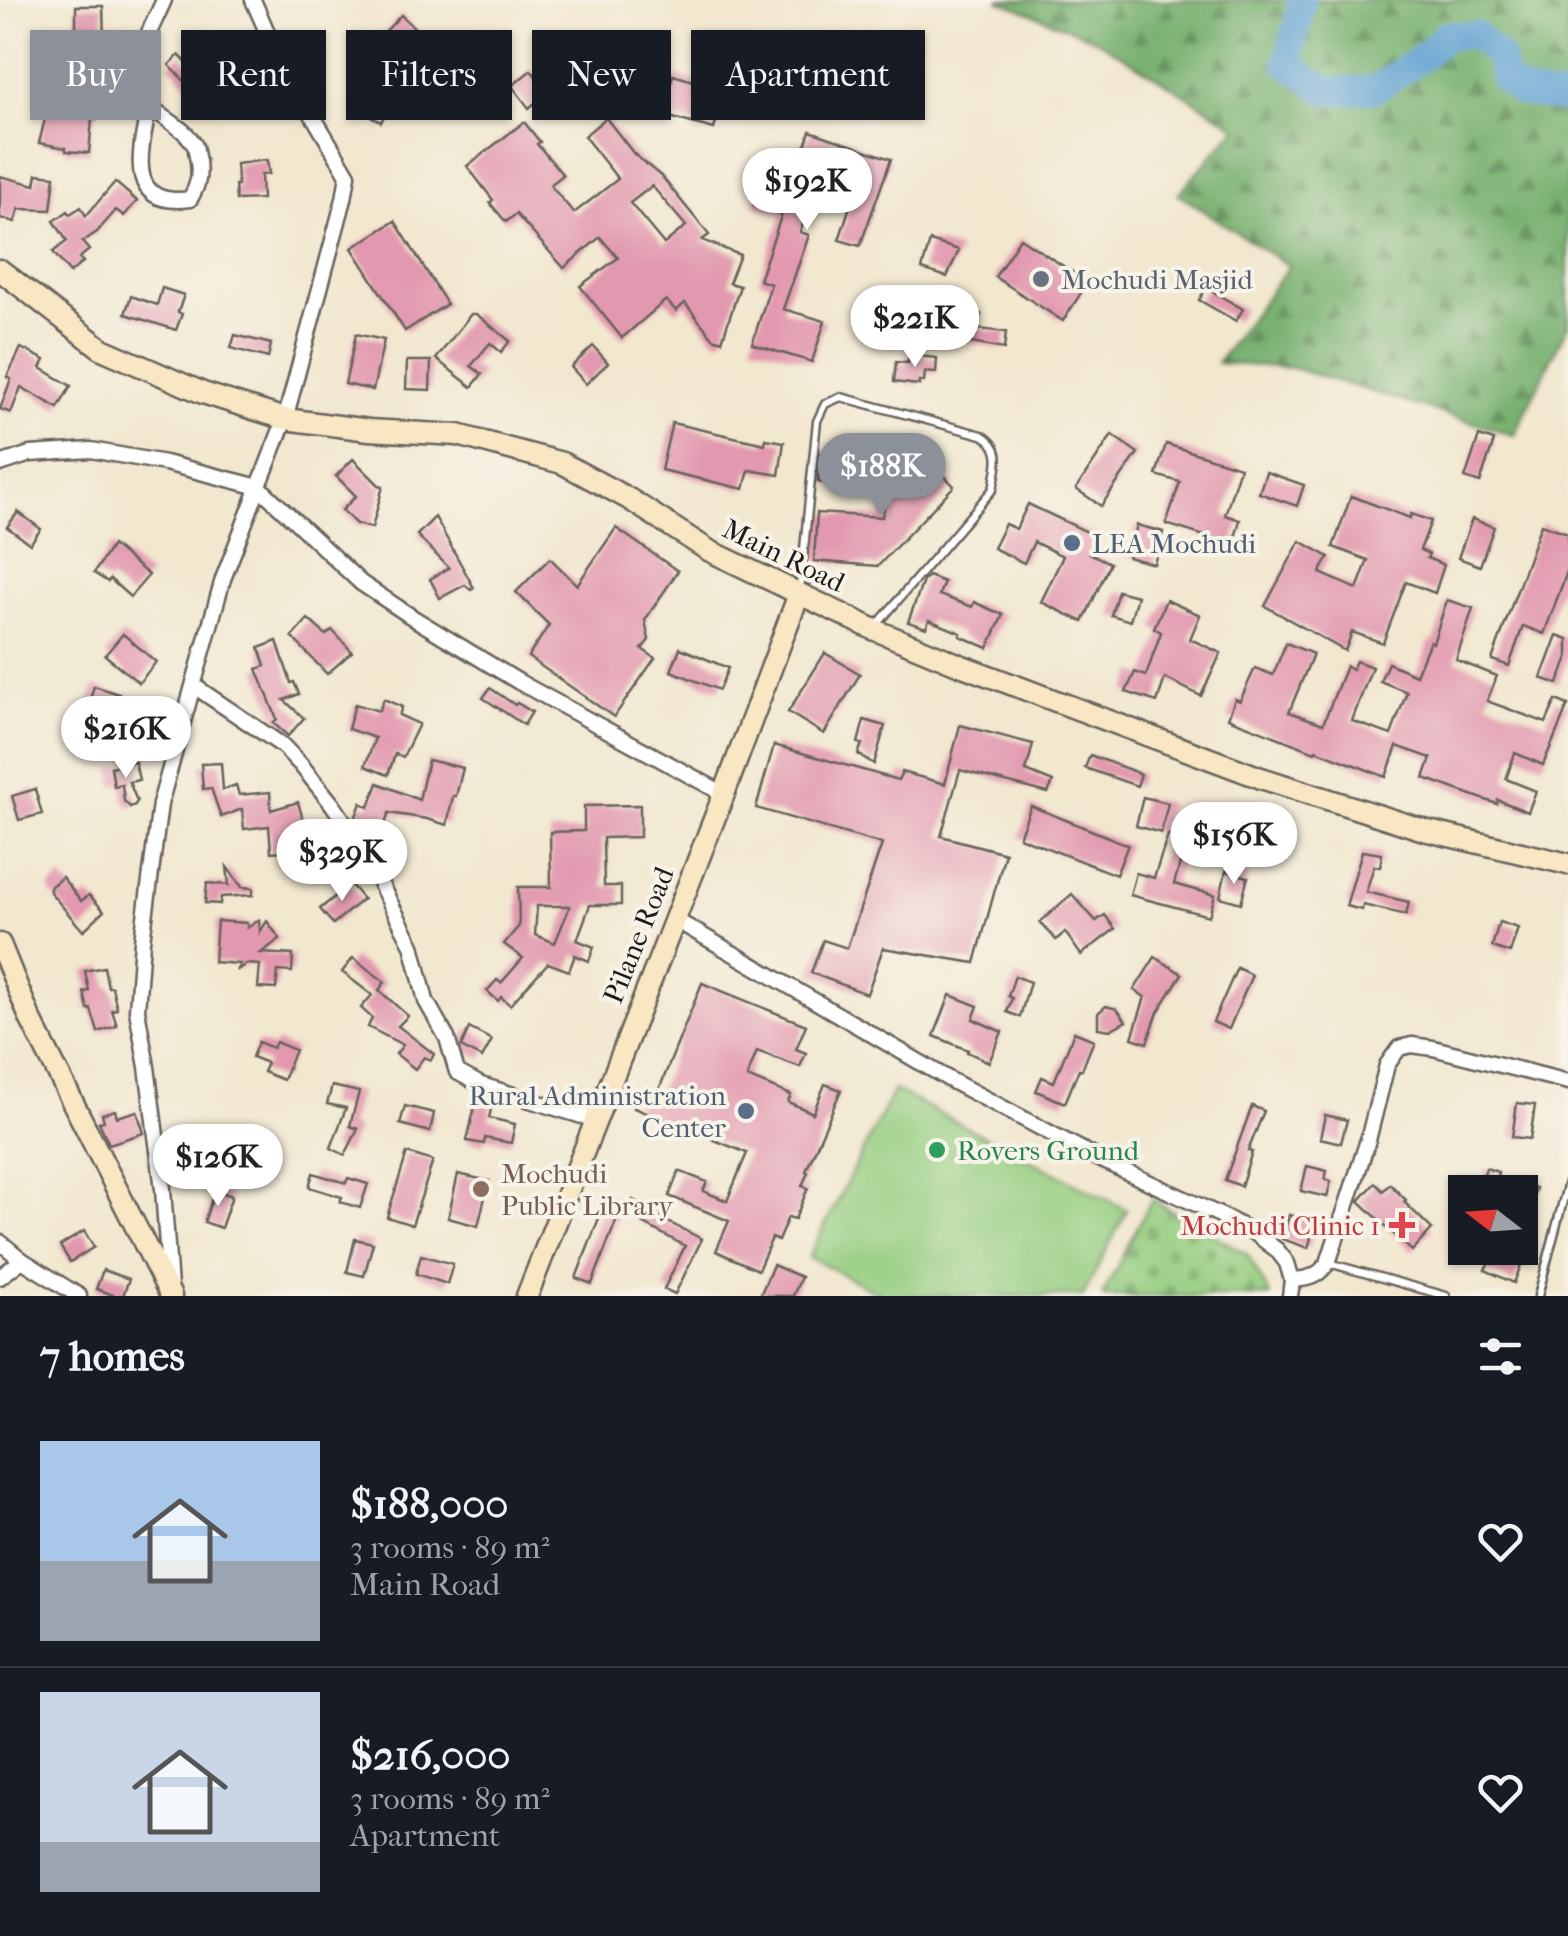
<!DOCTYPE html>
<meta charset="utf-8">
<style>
:root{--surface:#171b24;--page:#242831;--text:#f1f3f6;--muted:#9ea1a6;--line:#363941;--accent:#8c9099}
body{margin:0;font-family:"IM FELL French Canon",serif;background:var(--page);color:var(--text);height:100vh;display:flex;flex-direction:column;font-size:38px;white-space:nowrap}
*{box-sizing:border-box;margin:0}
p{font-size:32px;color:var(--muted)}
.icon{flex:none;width:55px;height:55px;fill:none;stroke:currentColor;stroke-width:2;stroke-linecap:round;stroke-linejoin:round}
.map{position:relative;height:1296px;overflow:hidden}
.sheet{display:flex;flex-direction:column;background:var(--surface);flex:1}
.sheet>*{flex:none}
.guide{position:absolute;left:30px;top:30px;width:1000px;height:90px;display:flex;gap:20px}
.needle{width:65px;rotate:287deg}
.fabs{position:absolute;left:1448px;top:1175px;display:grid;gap:20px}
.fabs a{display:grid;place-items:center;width:90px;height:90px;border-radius:0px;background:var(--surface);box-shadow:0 2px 8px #0004;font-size:50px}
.price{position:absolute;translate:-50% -85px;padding:0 22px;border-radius:35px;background:#fff;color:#222;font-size:32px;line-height:65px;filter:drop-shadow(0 2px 5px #0008)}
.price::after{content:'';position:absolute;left:50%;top:60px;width:30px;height:22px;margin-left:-15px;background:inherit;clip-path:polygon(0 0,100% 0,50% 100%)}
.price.current{background:var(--accent);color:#fff}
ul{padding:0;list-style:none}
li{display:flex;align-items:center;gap:30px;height:250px;padding:0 40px}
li+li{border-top:2px solid var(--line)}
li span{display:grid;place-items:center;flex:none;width:280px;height:200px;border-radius:0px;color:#555}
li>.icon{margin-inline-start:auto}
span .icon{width:120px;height:120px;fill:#fffc;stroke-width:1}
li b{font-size:42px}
h2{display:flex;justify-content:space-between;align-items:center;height:120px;padding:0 40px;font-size:42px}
.pill{padding:0 35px;border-radius:0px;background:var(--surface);box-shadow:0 2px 8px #0004;font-size:35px;line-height:90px}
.pill.current{background:var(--accent);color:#fff}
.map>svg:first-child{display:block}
.forest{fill:url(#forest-firs);stroke:#4a6646;stroke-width:2.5}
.cemetery{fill:url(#cemetery-stones);stroke:#59754e;stroke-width:2.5}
.park{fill:#96ce81;stroke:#59754e;stroke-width:2.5}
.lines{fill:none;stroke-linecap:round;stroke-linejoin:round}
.river{stroke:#60a1d3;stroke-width:28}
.building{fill:#e298af;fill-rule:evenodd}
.lane-casing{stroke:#67635b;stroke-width:11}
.street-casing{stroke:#67635b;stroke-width:19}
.secondary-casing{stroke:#67635b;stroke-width:25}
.lane{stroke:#fff;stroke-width:6}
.street{stroke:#fff;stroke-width:14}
.secondary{stroke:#f9e7c3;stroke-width:20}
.worship-dot{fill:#6b7280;stroke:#f7f3e8;stroke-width:4}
.service-dot{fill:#5c6f8a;stroke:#f7f3e8;stroke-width:4}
.leisure-dot{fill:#2e9e5b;stroke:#f7f3e8;stroke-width:4}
.education-dot{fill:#8d6e63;stroke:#f7f3e8;stroke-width:4}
.health-dot{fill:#e0444e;stroke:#f7f3e8;stroke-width:4}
.labels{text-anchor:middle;stroke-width:8;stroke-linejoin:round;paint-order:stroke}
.worship-label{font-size:28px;fill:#5b616d;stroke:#f7f3e8;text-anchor:start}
.service-label{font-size:28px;fill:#4e5e75;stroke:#f7f3e8;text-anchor:start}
.street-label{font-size:28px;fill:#1c1c1c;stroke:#f7f3e8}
.leisure-label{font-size:28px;fill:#27864d;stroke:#f7f3e8;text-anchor:start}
.education-label{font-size:28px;fill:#785e54;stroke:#f7f3e8;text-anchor:start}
.health-label{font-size:28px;fill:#be3a42;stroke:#f7f3e8;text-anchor:end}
</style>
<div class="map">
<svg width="1568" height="1296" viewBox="0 0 1568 1296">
<defs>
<pattern id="forest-firs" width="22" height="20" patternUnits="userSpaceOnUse" patternTransform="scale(2.5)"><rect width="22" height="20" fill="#78b16f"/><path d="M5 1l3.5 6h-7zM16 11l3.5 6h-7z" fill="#628f5a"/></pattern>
<pattern id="cemetery-stones" width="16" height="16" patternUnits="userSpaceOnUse" patternTransform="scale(2.5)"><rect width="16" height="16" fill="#96ce81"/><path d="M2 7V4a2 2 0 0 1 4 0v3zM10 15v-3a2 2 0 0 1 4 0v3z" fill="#81b06f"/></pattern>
</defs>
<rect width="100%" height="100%" fill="#f7f3e8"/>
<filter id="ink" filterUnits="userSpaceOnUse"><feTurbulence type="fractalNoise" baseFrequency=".01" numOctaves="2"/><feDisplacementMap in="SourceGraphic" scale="20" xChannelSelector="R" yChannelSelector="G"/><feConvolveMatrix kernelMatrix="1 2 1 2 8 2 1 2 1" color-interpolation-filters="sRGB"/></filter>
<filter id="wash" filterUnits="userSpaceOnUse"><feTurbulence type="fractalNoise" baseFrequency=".0048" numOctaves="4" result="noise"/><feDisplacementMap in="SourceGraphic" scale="40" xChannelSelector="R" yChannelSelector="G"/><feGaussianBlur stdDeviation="2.25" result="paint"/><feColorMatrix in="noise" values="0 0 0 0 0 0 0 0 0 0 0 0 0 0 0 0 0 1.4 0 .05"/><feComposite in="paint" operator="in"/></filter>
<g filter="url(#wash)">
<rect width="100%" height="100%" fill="#f2e7cf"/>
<path class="forest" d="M998 0H1568V325L1514 435 1293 368 1217 363 1289 266 1178 194 1237 127 1095 39Z"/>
<path class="cemetery" d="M1152 1199 1248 1255 1270 1296H1102Z"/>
<path class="park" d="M894 1090 1127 1210 1083 1296H884L809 1257Z"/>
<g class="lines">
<path class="river" d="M1301 0 1299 17 1287 63 1328 92 1375 89 1421 58 1446 35H1476L1500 58 1504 79 1522 93 1568 100"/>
</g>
<g id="blocks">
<g class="building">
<path d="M76 6H103L104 42 76 43Z"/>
<path d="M401 15 433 46 430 51 435 54 428 65 396 45 384 33Z"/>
<path d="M103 52 121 56 116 105 99 104 96 120 92 119 89 153 66 151V148L39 143 49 103 78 106 80 79 67 78 68 66 100 68Z"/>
<path d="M179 55 205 81 195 92 169 65Z"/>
<path d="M531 70 548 92 529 108 512 86Z"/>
<path d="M673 75 725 90 714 129 662 115Z"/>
<path d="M376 83 392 92 382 108 387 111 381 122 360 110Z"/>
<path d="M606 118 634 154 662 177 709 235 702 240 740 255 729 283 740 286 722 341 713 338 685 303 676 311 666 300 622 338 580 286 618 258 600 237 564 268 516 214 506 222 490 203 493 200 467 166 524 122 540 142 537 144 563 175 550 185 574 213 618 179 584 136ZM652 186 686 226 664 244 630 203Z"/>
<path d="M810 131 891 159 860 246 839 240 861 172 825 159 800 232 809 235 783 309 825 321 812 362 752 344 771 284 759 280 782 214 754 205 771 151 800 161Z"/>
<path d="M267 160 269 174 261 175 262 199 236 200 235 185H238L236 164Z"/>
<path d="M37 174 55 176 51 210 19 209 15 222 0 218V176L35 185Z"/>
<path d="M115 182 137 201 124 216 116 210 97 232 82 242 89 250 79 258 83 262 70 273 53 252 67 241 54 221 68 211 70 214 81 207 86 216Z"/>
<path d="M395 221 447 304 405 331 352 248Z"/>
<path d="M1020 238 1088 282 1063 321 995 277Z"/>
<path d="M930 241 959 250 947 277 922 269Z"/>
<path d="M162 288 184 295 178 312 182 314 176 330 125 314 131 296 157 305Z"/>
<path d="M1206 288 1243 309 1236 321 1199 300Z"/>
<path d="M960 311 981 314 978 329 1006 332 1004 349 955 340Z"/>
<path d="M471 314H476L510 341 501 352 490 343 471 366 482 374 472 387 436 359Z"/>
<path d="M356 334 384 340 373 390 345 384Z"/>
<path d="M235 335 271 344 268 358 231 348Z"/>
<path d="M593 346 608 363 586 384 571 367Z"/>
<path d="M21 348 45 360 41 368 71 386 58 408 21 387 11 413 0 409 11 379 7 377Z"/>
<path d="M909 355 937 358 936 373 925 372 924 382 919 381V385L894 382 896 362 908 363Z"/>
<path d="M407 361H431L430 390 406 389Z"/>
<path d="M672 423 765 444 766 439 784 442 779 475 749 470 744 489 661 470Z"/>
<path d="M1112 435 1138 453 1101 506 1076 489Z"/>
<path d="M1479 436 1494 441 1480 483 1465 478Z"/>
<path d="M1166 444 1240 467 1225 515 1240 520 1233 545 1166 524 1180 482 1156 475Z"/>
<path d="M821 453 852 457 850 478 834 475 832 484 818 482Z"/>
<path d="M353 459 379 485 383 486 372 528 356 524 342 510 356 496 336 476Z"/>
<path d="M894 460 933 464 954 486 878 566 814 561 817 513 882 517Z"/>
<path d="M1266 472 1304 485 1297 506 1259 493Z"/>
<path d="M1351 496 1410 518 1411 514 1431 521 1420 550 1429 554 1427 558 1444 565 1435 593 1406 582 1383 643 1352 632 1345 651 1265 606 1300 541 1329 557 1320 573 1357 589 1368 560 1333 547Z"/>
<path d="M1028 504 1096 536 1089 553 1110 563 1083 622 1041 602 1063 556 1034 542 1024 563 993 548 1005 524 1016 529Z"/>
<path d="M18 512 41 529 30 544 7 527Z"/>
<path d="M435 517 474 588 471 590 465 585 440 598 430 579 449 568 417 535Z"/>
<path d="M1472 519 1494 527 1480 566 1458 558Z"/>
<path d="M1541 524 1568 533V569L1544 634 1523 626 1509 666 1492 660Z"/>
<path d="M1137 525 1163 532 1154 564 1128 557Z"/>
<path d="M616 528 678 571 645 620 649 640 642 649 655 658 614 717 528 657 549 625 516 592 550 558 577 585Z"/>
<path d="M112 545 149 575 130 597 110 579 108 582 94 573Z"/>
<path d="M928 576 944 582 939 595 972 607 974 602 1003 615 988 648 960 636 961 633 929 620 926 628 908 622 923 581Z"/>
<path d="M1118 591 1137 596 1130 621 1111 615Z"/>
<path d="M1166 600 1200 615 1190 639 1221 653 1201 696 1165 678 1157 702 1126 692 1135 672 1146 676 1161 632 1154 628Z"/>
<path d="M1447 600 1473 608 1456 660 1497 676 1487 701 1546 723 1556 700 1568 705 1543 765 1515 753 1506 779 1536 791 1528 812 1498 800 1497 804 1424 778 1431 758 1397 746 1386 777 1316 750 1315 752 1228 718 1235 699 1240 701 1255 668 1273 675 1286 643 1313 654 1289 712 1323 724 1346 666 1352 669 1356 661 1372 667 1352 721 1391 735 1407 692 1380 681 1388 663 1416 675 1430 641 1433 643Z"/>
<path d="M308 619 326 635 332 630 352 652 327 674 292 637Z"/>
<path d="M123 634 156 662 139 683 105 655Z"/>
<path d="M1557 635 1568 639V657L1558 684 1541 678Z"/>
<path d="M277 641 291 683 294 682 299 694 284 700 304 718 288 736 273 723 277 719 257 669 265 666 259 648Z"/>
<path d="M680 648 728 668 719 690 671 671Z"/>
<path d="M825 653 860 674 824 734 788 712Z"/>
<path d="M94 686 119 694 109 728 84 720Z"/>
<path d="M490 688 515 705 517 703 532 712 524 725 483 698Z"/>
<path d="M384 699 402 707 399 715 419 724 403 757 395 754 388 775 365 766 375 738 348 729 355 704 379 711Z"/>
<path d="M864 720 885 726 874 764 858 754 862 744 858 743Z"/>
<path d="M960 725 1033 744 1026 771 1053 782 1048 793 960 770 941 836 1005 853 975 963 883 948 867 994 811 973 823 940 847 948 882 844 756 808 774 745 898 780 902 772 945 784Z"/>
<path d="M1090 755 1141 774 1137 786 1085 768Z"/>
<path d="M428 760 463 768 456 796H453L447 825 427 819 389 813 382 832 358 823 355 819 361 803 369 807 378 783 419 800Z"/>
<path d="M135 762 139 780 129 782 137 801 135 805 130 807 124 801 122 784 114 786 111 767Z"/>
<path d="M221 763 223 790 236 785 239 795 270 792 271 810 298 802 303 820 301 821 303 847H294V850L271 852 269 826 244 829 242 809 221 817 211 788 203 789 201 764Z"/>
<path d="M35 789 42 814 19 820 12 796Z"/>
<path d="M1143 797 1168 803 1161 833 1136 826Z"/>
<path d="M640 805V837L603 838 604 886H621V905H590L577 940 594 947 589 961 575 955 569 971 548 963 510 1005 501 997 498 1001 487 991 497 980 501 983 523 958 504 944 519 926 518 887H551L550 832 584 831V806ZM537 906H570L555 943 535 935Z"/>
<path d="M1031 806 1128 845 1116 875 1019 837Z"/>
<path d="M1168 835 1187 840 1174 884 1215 895 1209 916 1130 895 1136 873 1154 878Z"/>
<path d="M1362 851 1382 854 1380 867 1374 866 1366 892 1409 902 1406 915 1363 905 1362 910 1346 906Z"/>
<path d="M227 867 242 887 253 888V895L221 897 220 904 205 903 207 883 229 885Z"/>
<path d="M1226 871 1248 877 1241 903 1220 897Z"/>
<path d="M62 877 81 901 89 895 104 911 83 931 50 892V887Z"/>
<path d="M350 884 363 899 333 924 320 909Z"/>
<path d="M1072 894 1096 921 1105 915 1115 929 1081 955 1065 932 1056 940 1040 922Z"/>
<path d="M259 920 260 932 267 921 280 939 261 953 293 955 292 972 278 971 276 989 258 988 260 965 246 964 236 971 240 964 214 962 217 921 247 923V928Z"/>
<path d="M1499 922 1518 928 1510 953 1492 947Z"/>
<path d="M1155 957 1182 974 1158 1012 1147 1043 1132 1038 1145 997 1134 990Z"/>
<path d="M353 958 385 982 379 990 408 1016 398 1026 434 1054 431 1060 424 1057 415 1069 396 1054 403 1045 368 1027 372 1018 361 1008 372 995 342 972Z"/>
<path d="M104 967 108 987H112L117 1009 112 1010 117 1026 98 1032 91 1009 88 1010 84 992 89 991 85 971Z"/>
<path d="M1237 968 1252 975 1229 1029 1213 1022Z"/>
<path d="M1015 976 1030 982 1020 1017 1007 1012 1012 998 1008 996Z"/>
<path d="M702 983 806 1025 796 1049 806 1053 800 1067 757 1051 747 1077 791 1095 788 1102 813 1113 825 1084 841 1090 806 1171 808 1172 802 1186 808 1188 795 1219 788 1217 778 1241 772 1238 758 1270 716 1251 729 1221 669 1196 679 1171 707 1182 703 1191 727 1201 747 1153 634 1108 641 1091 656 1097Z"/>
<path d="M950 995 978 1006 973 1019 1002 1032 989 1062 967 1052 968 1050 934 1036Z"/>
<path d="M1106 1006 1117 1009 1126 1021 1110 1030 1098 1028V1013Z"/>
<path d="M469 1028 492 1040 482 1058 461 1047Z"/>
<path d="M1074 1032 1094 1040 1082 1070 1079 1069 1065 1103 1036 1091 1042 1077 1054 1082Z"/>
<path d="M258 1042 273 1048 276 1042 295 1050 283 1080 263 1072 267 1063 252 1057Z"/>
<path d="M332 1086 359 1092 350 1126 358 1129 345 1155 331 1148 346 1108 327 1104Z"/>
<path d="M476 1101 492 1105 489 1118 515 1124 511 1143 485 1138 484 1144 467 1141Z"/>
<path d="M1517 1103 1535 1105 1530 1139 1512 1137Z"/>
<path d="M405 1106 434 1113 430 1132 400 1124Z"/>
<path d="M1252 1106 1264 1111 1248 1151 1252 1152 1241 1186 1225 1180Z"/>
<path d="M115 1110 117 1117 137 1111 144 1133 109 1144 99 1122 104 1121 102 1114Z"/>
<path d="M1325 1115 1347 1120 1341 1143 1320 1138Z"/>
<path d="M407 1153 433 1161 412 1225 387 1217Z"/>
<path d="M1307 1166 1327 1171 1325 1179 1331 1181 1327 1197 1301 1191Z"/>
<path d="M1486 1168 1498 1172 1497 1176 1536 1188 1533 1199 1520 1195V1192H1510L1481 1185Z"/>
<path d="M313 1173 346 1183 348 1178 368 1184 360 1208 340 1202 342 1197 309 1187Z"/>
<path d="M458 1174 489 1181 478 1226 448 1218Z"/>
<path d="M1375 1183 1383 1191 1390 1184 1406 1200 1404 1202 1432 1229 1412 1251 1359 1201Z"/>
<path d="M215 1190 232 1196 221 1228 204 1222Z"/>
<path d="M607 1197 623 1203 592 1284 576 1278Z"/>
<path d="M633 1200 668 1222 702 1239 675 1294 664 1289 685 1246 626 1214Z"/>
<path d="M1289 1215 1311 1222 1307 1233 1312 1234 1308 1248 1282 1239Z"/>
<path d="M84 1231 94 1247 70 1262 60 1246Z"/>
<path d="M355 1239 373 1243 364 1276 347 1272Z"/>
<path d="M1493 1253 1521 1265 1514 1283 1485 1270Z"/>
<path d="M421 1255 453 1264 447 1284 416 1274Z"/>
<path d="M773 1265 801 1277 793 1296H760Z"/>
<path d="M103 1270 129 1279 123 1296H116L96 1289Z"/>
</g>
</g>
</g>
<g filter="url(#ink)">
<use href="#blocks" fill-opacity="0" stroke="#67635b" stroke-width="2.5"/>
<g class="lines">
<g class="lane-casing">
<g id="lane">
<path d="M800 588 817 421 825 404 841 397 982 435C1005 448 997 467 993 489L876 626"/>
<path d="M1329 1263 1446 1296"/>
<path d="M1538 1296 1568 1182"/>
</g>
</g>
<g class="street-casing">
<g id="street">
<path d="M149 107C141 148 123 208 190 199 198 185 200 177 198 161 197 160 196 147 195 146 182 120 142 114 137 83 133 60 155 21 164 0"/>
<path d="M0 464 30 454 91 450 165 463 259 487 361 583 415 619 519 682 724 794"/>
<path d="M194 686 283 746 301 765 333 805 363 850 412 945 426 1001 447 1038 457 1072 481 1085 595 1120"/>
<path d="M674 919 952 1081 1103 1161 1226 1218 1256 1234 1277 1250 1287 1263 1292 1280 1290 1296"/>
<path d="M0 1242 22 1260 0 1277"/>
<path d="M22 1260 79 1296"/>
<path d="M1292 1280C1309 1279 1317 1277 1328 1263L1368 1140 1387 1065 1399 1048 1412 1045 1433 1048 1568 1082"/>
<path d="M170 1288 163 1189 147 1067 137 1010 142 941 160 804 223 579 285 419 344 199 348 175 278 57 253 0"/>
</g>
</g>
<g class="secondary-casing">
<g id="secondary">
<path d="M0 270 102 349 203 393 285 419 369 430 458 435 562 463 629 499 708 550 873 629 960 665 1261 778 1424 830 1568 864"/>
<path d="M0 944 30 1018 171 1296"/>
<path d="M527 1296 724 794 799 594"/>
</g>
</g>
<use href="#lane" class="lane"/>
<use href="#street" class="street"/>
<use href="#secondary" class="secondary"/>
</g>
</g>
<circle class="worship-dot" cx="1041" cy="279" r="10"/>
<g class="service-dot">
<circle cx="1072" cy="543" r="10"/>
<circle cx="746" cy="1111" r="10"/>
</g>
<circle class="leisure-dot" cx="937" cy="1150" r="10"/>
<circle class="education-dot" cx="481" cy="1189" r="10"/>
<path class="health-dot" d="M1397 1210h10v10h10v10h-10v10h-10v-10h-10v-10h10z"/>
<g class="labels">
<g class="worship-label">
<text x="1061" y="289">Mochudi Masjid</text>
</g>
<g class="service-label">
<text x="1092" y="553">LEA Mochudi</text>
<text x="726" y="1105" text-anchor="end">Rural Administration<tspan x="726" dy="32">Center</tspan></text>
</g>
<g class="street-label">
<text transform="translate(784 555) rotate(26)" y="10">Main Road</text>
<text transform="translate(638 935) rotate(-68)" y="10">Pilane Road</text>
</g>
<g class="leisure-label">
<text x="957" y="1160">Rovers Ground</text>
</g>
<g class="education-label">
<text x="501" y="1183">Mochudi<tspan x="501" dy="32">Public Library</tspan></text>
</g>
<g class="health-label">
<text x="1380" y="1235">Mochudi Clinic 1</text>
</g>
</g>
</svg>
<div class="fabs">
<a><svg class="needle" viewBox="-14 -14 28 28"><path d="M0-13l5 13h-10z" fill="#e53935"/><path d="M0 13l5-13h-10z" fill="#9ea1a6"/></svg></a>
</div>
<b class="price" style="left:807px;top:233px">$192K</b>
<b class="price" style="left:915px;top:370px">$221K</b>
<b class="price current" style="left:882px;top:518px">$188K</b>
<b class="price" style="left:126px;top:781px">$216K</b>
<b class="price" style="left:1234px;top:887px">$156K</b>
<b class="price" style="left:342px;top:904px">$329K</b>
<b class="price" style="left:218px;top:1209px">$126K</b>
<div class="guide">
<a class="pill current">Buy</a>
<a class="pill">Rent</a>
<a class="pill">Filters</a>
<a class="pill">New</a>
<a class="pill">Apartment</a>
</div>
</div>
<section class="sheet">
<h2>7 homes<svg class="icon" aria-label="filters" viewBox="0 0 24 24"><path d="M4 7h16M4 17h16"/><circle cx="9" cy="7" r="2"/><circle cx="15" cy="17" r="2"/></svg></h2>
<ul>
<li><span style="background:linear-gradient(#a9c7e8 60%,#9aa5b1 0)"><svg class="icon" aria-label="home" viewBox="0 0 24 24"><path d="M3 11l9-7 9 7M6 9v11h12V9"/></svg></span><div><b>$188,000</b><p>3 rooms · 89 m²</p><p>Main Road</p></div><svg class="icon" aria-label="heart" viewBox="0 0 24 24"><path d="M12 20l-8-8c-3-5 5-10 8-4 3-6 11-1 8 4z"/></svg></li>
<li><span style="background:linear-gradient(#c9d6e8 75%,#9aa5b1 0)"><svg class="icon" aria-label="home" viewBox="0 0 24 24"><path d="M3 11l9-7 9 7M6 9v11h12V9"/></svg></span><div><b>$216,000</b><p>3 rooms · 89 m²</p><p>Apartment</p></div><svg class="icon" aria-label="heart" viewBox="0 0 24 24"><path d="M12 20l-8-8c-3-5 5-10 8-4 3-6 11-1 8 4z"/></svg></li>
</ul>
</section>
